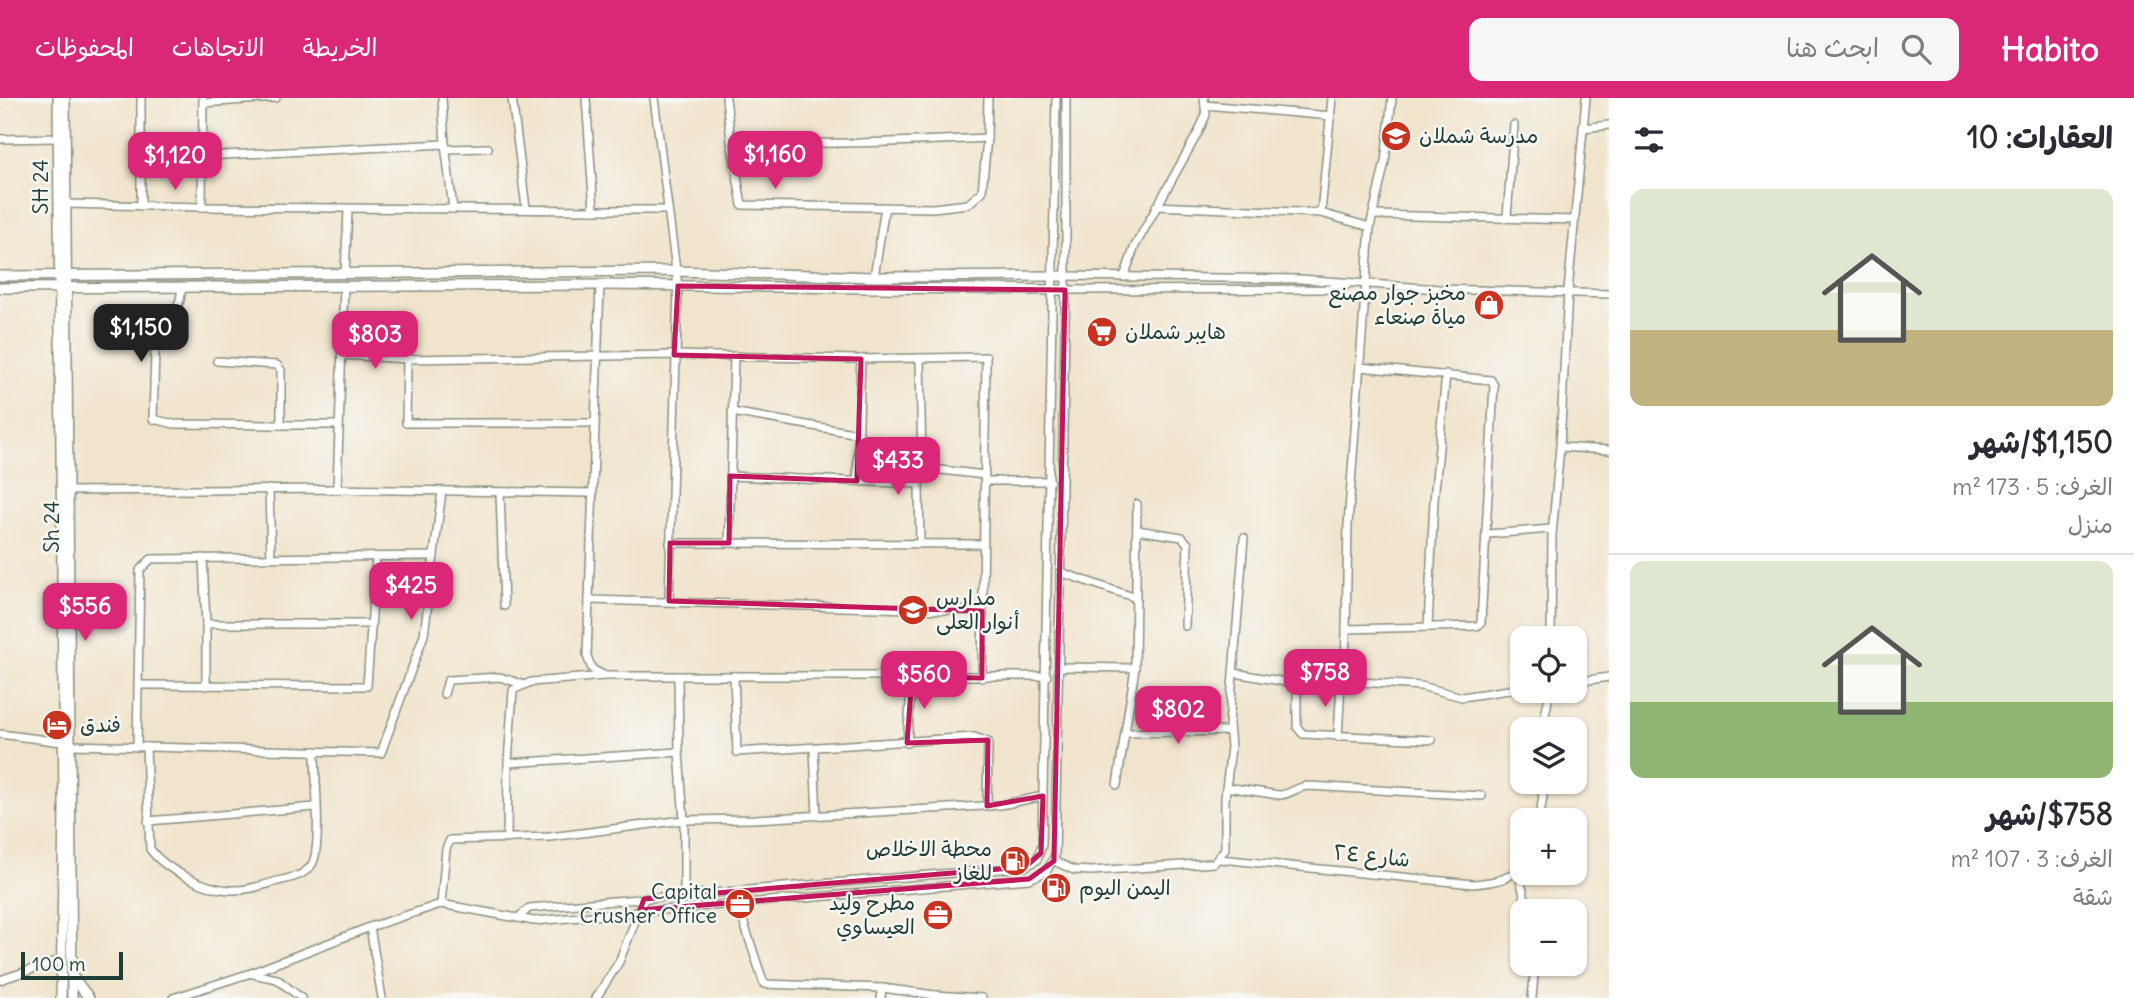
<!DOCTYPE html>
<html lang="ar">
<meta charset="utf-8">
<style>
:root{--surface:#fff;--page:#f7f7f7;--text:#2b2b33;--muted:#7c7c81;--line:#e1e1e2;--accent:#db2777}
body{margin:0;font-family:Delius,"Playpen Sans Arabic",sans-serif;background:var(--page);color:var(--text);direction:rtl;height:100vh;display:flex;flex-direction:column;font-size:26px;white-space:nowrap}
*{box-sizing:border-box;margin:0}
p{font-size:23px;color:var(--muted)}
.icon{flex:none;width:38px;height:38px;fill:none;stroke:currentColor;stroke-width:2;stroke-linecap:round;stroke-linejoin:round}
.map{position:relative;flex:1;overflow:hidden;direction:ltr}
.side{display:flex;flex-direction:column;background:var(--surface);width:525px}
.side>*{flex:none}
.fabs{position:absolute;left:1510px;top:528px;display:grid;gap:14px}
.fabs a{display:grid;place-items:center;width:77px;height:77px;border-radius:14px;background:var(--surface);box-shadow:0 2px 5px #0004;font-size:35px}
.scale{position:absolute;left:21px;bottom:18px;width:102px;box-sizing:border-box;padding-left:7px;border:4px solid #1f3d34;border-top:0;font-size:19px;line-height:24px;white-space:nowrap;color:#1f3d34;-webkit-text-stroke:5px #f6f6f2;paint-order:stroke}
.price{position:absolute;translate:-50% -60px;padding:0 16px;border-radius:14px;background:var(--accent);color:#fff;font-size:23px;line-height:46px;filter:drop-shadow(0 2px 4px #0008)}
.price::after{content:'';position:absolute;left:50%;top:42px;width:21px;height:16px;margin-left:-10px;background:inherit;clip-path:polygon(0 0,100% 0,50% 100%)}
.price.selected{background:#222;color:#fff}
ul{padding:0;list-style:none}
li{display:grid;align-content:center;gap:14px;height:371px;padding:0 21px}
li+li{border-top:2px solid var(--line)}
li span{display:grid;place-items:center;height:217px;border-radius:14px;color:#555}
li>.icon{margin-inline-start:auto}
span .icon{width:126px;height:126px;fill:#fffc;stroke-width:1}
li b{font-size:30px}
h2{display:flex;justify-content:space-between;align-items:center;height:84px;padding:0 21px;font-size:30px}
header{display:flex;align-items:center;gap:42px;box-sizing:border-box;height:98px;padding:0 35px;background:var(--accent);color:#fff}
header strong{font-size:33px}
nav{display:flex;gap:38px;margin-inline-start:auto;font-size:24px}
.search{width:490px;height:63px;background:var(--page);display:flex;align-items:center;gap:18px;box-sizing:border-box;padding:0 24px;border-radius:14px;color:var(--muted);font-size:26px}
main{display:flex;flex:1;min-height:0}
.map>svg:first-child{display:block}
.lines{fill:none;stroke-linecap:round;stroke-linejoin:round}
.minor-casing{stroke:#889080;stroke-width:10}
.tertiary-casing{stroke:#889080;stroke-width:12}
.minor{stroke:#fff;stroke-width:7}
.tertiary{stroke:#fff;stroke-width:9}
.marked{fill:none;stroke:#c2185b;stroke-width:5;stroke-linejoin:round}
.labels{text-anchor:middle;stroke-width:5;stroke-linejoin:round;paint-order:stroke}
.poi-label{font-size:21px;fill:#1f3d34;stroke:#f6f6f2;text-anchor:start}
.street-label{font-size:21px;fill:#1f3d34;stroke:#f6f6f2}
</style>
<header>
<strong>Habito</strong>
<div class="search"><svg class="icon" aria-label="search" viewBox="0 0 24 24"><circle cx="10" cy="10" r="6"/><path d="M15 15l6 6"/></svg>ابحث هنا</div>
<nav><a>الخريطة</a><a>الاتجاهات</a><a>المحفوظات</a></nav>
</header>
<main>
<section class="side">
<h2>العقارات: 10<svg class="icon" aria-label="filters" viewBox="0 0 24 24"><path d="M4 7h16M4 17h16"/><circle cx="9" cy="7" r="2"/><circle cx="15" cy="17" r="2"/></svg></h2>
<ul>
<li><span style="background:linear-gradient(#dfe7d0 65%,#c2b280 0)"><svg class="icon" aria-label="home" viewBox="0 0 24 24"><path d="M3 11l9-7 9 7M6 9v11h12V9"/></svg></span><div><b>$1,150/شهر</b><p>الغرف: 5 · 173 m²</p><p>منزل</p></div></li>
<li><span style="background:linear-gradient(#dfe7d0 65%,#8fb573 0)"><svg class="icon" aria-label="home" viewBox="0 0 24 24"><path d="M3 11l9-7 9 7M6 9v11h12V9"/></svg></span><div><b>$758/شهر</b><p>الغرف: 3 · 107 m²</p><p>شقة</p></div></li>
</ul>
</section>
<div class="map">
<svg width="1609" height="900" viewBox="0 0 1609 900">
<rect width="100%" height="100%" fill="#f6f6f2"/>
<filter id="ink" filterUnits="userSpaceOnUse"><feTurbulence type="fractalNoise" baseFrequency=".0143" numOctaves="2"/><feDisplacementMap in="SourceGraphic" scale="14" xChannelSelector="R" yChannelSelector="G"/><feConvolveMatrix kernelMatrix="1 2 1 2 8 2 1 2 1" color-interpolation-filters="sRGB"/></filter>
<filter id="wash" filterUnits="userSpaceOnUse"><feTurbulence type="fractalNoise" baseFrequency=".00686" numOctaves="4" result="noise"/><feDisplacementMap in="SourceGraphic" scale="28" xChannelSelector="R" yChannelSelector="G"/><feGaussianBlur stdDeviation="1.57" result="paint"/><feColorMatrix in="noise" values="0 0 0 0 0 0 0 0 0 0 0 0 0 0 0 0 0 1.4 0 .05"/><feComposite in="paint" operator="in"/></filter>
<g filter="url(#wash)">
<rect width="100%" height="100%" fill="#f1e4cc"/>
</g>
<g filter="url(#ink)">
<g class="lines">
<g class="minor-casing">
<g id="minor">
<path d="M512 0 526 110"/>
<path d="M586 0 594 112H668"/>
<path d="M654 0 678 188 669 503"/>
<path d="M726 0 731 43C816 48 902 44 987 40L988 0"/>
<path d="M203 5 276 0"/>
<path d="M1205 7 1331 18"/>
<path d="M1583 30 1609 27"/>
<path d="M0 41 59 40"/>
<path d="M731 43 742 107 933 110 968 106 982 94 987 40"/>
<path d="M445 46 453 111"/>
<path d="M446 51 488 50"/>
<path d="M204 58 445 46 442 0"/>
<path d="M66 106 202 109 203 0"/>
<path d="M141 108V0"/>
<path d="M1156 108 1321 115 1370 129"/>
<path d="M202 109 594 112"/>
<path d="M1321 115 1332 0"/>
<path d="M1373 117 1575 122"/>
<path d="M1507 119 1514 27"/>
<path d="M345 176 348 112"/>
<path d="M1066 178 1300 181 1439 191 1609 196"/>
<path d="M874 179 885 109"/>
<path d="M1124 179 1135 148 1199 33 1206 17 1204 0"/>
<path d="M600 187 587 558 592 571 605 578H1047"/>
<path d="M182 190 180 202 155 254 153 321 174 326 281 327"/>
<path d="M1065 192 1331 191 1347 187"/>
<path d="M344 257 407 261"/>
<path d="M217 263 277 267 281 272V327H339"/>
<path d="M732 314 859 336"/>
<path d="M594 325H406L407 261 674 257 857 261 986 259 982 580"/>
<path d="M1560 349 1609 352"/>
<path d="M858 356 886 371 897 367 985 377"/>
<path d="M730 378 919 386 922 369 920 260"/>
<path d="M857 383 861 261"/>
<path d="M985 383H1050"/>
<path d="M919 386 920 445"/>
<path d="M269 391 271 459"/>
<path d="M337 391 344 188"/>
<path d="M65 393 329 391 591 395"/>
<path d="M500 394 504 508"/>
<path d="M1137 432 1182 439 1188 446 1185 528"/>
<path d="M1488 436 1552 431"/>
<path d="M670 445 983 446"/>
<path d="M729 445 734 258"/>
<path d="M203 460 206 526"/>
<path d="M1060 474 1136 500"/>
<path d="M589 502 982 513"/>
<path d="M1428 529 1434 402 1446 276"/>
<path d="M1346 531 1477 528 1481 525 1494 288 1491 282 1360 269"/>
<path d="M1551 541 1552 437 1560 349 1568 193 1586 0"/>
<path d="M1059 569 1135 570"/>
<path d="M1235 575 1297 586 1345 583 1421 588 1462 599 1522 590"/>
<path d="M678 578 679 654"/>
<path d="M734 578 737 654 974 639 988 644 987 708"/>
<path d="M1345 583 1348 427 1370 129 1385 64 1392 0"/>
<path d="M1575 584 1609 579"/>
<path d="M1297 586V629L1303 636 1432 642"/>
<path d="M140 587 367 588 376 459"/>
<path d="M206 588V526H371"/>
<path d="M444 596 448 582 500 579 522 586"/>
<path d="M1542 632 1550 593"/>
<path d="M1126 635 1229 633"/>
<path d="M0 636 62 644"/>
<path d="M1338 639 1341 584"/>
<path d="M907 645 912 579"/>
<path d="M71 647 381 655 424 537 442 393"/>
<path d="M137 649 140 472 151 461 434 458"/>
<path d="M146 649 150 751C165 772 205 791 230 792 247 793 263 787 278 783 291 780 309 777 314 762 321 739 315 680 315 653"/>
<path d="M814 651 817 718"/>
<path d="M508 665 513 592 531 584 605 578"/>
<path d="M1538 684 1543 698 1539 723"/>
<path d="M1117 687 1135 570 1137 406"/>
<path d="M1226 689 1279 697C1290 697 1297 688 1309 688L1482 698"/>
<path d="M148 723 315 709"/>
<path d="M507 741 508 665 679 654 684 722 755 721 1001 707 1043 698"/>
<path d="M1220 761 1473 786C1492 784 1512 783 1522 765"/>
<path d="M1054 763 1074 772 1091 773 1214 765 1225 751V700L1231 649 1229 626 1244 440"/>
<path d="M1518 772 1528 814"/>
<path d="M737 804 764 886 882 890 881 900"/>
<path d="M441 806 446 751 450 742 550 739 684 722V798"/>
<path d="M520 818 529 810 1025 769 1037 762 1042 747 1056 0"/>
<path d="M370 829 382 900"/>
<path d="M253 876 277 881 301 900"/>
<path d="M0 882 60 862"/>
<path d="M882 890 935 897V900"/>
<path d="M935 897 982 900"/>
<path d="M173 900 251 875 370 829 441 806 534 823 1029 781 1046 774 1055 758 1066 178V0"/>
<path d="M596 900 619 864 644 801"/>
<path d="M1532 900 1535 866"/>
</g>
</g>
<g class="tertiary-casing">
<g id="tertiary">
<path d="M58 0 64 711 61 900"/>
<path d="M65 0 72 900"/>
<path d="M0 178 676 173 874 179 1066 178"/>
<path d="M0 190 600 187 1065 192"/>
<path d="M73 879 89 900"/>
</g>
</g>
<use href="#minor" class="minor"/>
<use href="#tertiary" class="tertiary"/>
</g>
</g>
<path class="marked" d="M678 188 1065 192 1054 763 1029 781 640 812 644 801 1025 769 1041 755 1043 698 987 708 988 642 907 645 912 579 982 580V513L669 503 670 445H729L730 378 857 383 861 261 674 257Z"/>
<defs>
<g id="school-disc" transform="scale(1.575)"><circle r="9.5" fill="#c8321e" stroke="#f6f6f2"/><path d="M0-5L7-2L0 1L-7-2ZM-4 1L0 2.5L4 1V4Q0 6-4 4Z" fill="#fff"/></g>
<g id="shop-disc" transform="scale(1.575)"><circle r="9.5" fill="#c8321e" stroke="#f6f6f2"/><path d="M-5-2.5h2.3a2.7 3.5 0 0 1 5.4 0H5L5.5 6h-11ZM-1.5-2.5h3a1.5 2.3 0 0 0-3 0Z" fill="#fff"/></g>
<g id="supermarket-disc" transform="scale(1.575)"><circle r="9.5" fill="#c8321e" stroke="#f6f6f2"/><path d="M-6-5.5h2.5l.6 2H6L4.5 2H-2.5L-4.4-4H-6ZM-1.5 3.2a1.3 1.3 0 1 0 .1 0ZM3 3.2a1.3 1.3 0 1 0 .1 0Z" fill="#fff"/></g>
<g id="hotel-disc" transform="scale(1.575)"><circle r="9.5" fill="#c8321e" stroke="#f6f6f2"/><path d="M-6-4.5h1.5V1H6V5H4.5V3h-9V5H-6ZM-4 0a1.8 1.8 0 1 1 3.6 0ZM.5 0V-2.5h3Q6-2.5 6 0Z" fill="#fff"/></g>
<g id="fuel-disc" transform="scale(1.575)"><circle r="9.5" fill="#c8321e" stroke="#f6f6f2"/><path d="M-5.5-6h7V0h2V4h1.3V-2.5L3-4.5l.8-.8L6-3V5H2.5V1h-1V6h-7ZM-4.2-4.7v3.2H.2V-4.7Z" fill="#fff"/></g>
<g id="office-disc" transform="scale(1.575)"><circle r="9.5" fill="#c8321e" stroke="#f6f6f2"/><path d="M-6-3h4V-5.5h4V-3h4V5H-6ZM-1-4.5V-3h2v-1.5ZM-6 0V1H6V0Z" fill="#fff"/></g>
</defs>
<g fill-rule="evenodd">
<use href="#school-disc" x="1396" y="38"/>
<use href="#shop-disc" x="1489" y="207"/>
<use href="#supermarket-disc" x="1102" y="234"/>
<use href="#school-disc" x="913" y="512"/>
<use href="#hotel-disc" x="57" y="627"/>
<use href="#fuel-disc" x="1015" y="763"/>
<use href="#fuel-disc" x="1056" y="790"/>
<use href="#office-disc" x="740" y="806"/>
<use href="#office-disc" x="938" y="817"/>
</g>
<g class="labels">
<g class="poi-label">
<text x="1419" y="45">مدرسة شملان</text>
<text x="1466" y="202" text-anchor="end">مخبز جوار مصنع<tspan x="1466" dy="24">مياة صنعاء</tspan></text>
<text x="1125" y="241">هايبر شملان</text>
<text x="936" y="507">مدارس<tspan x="936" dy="24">أنوار العلى</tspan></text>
<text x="80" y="634">فندق</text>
<text x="992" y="758" text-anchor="end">محطة الاخلاص<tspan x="992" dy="24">للغاز</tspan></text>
<text x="1079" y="797">اليمن اليوم</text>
<text x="717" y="801" text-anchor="end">Capital<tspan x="717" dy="24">Crusher Office</tspan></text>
<text x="915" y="812" text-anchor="end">مطرح وليد<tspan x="915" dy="24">العيساوي</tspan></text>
</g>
<g class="street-label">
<text transform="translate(41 89) rotate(-90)" y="7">SH 24</text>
<text transform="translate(52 429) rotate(-90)" y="7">Sh 24</text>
<text transform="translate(1372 758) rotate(6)" y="7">شارع ٢٤</text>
</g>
</g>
</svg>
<div class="fabs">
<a><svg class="icon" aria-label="locate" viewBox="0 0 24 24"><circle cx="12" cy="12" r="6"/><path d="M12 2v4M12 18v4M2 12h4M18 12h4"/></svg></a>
<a><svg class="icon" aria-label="layers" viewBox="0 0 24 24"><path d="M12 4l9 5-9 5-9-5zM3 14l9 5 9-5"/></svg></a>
<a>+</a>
<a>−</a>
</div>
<div class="scale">100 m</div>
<b class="price" style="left:775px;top:93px">$1,160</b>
<b class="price" style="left:175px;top:94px">$1,120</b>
<b class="price selected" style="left:141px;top:266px">$1,150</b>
<b class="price" style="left:375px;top:273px">$803</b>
<b class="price" style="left:898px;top:399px">$433</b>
<b class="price" style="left:411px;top:524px">$425</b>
<b class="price" style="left:85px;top:545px">$556</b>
<b class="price" style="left:1325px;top:611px">$758</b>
<b class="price" style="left:924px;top:613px">$560</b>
<b class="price" style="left:1178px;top:648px">$802</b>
</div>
</main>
